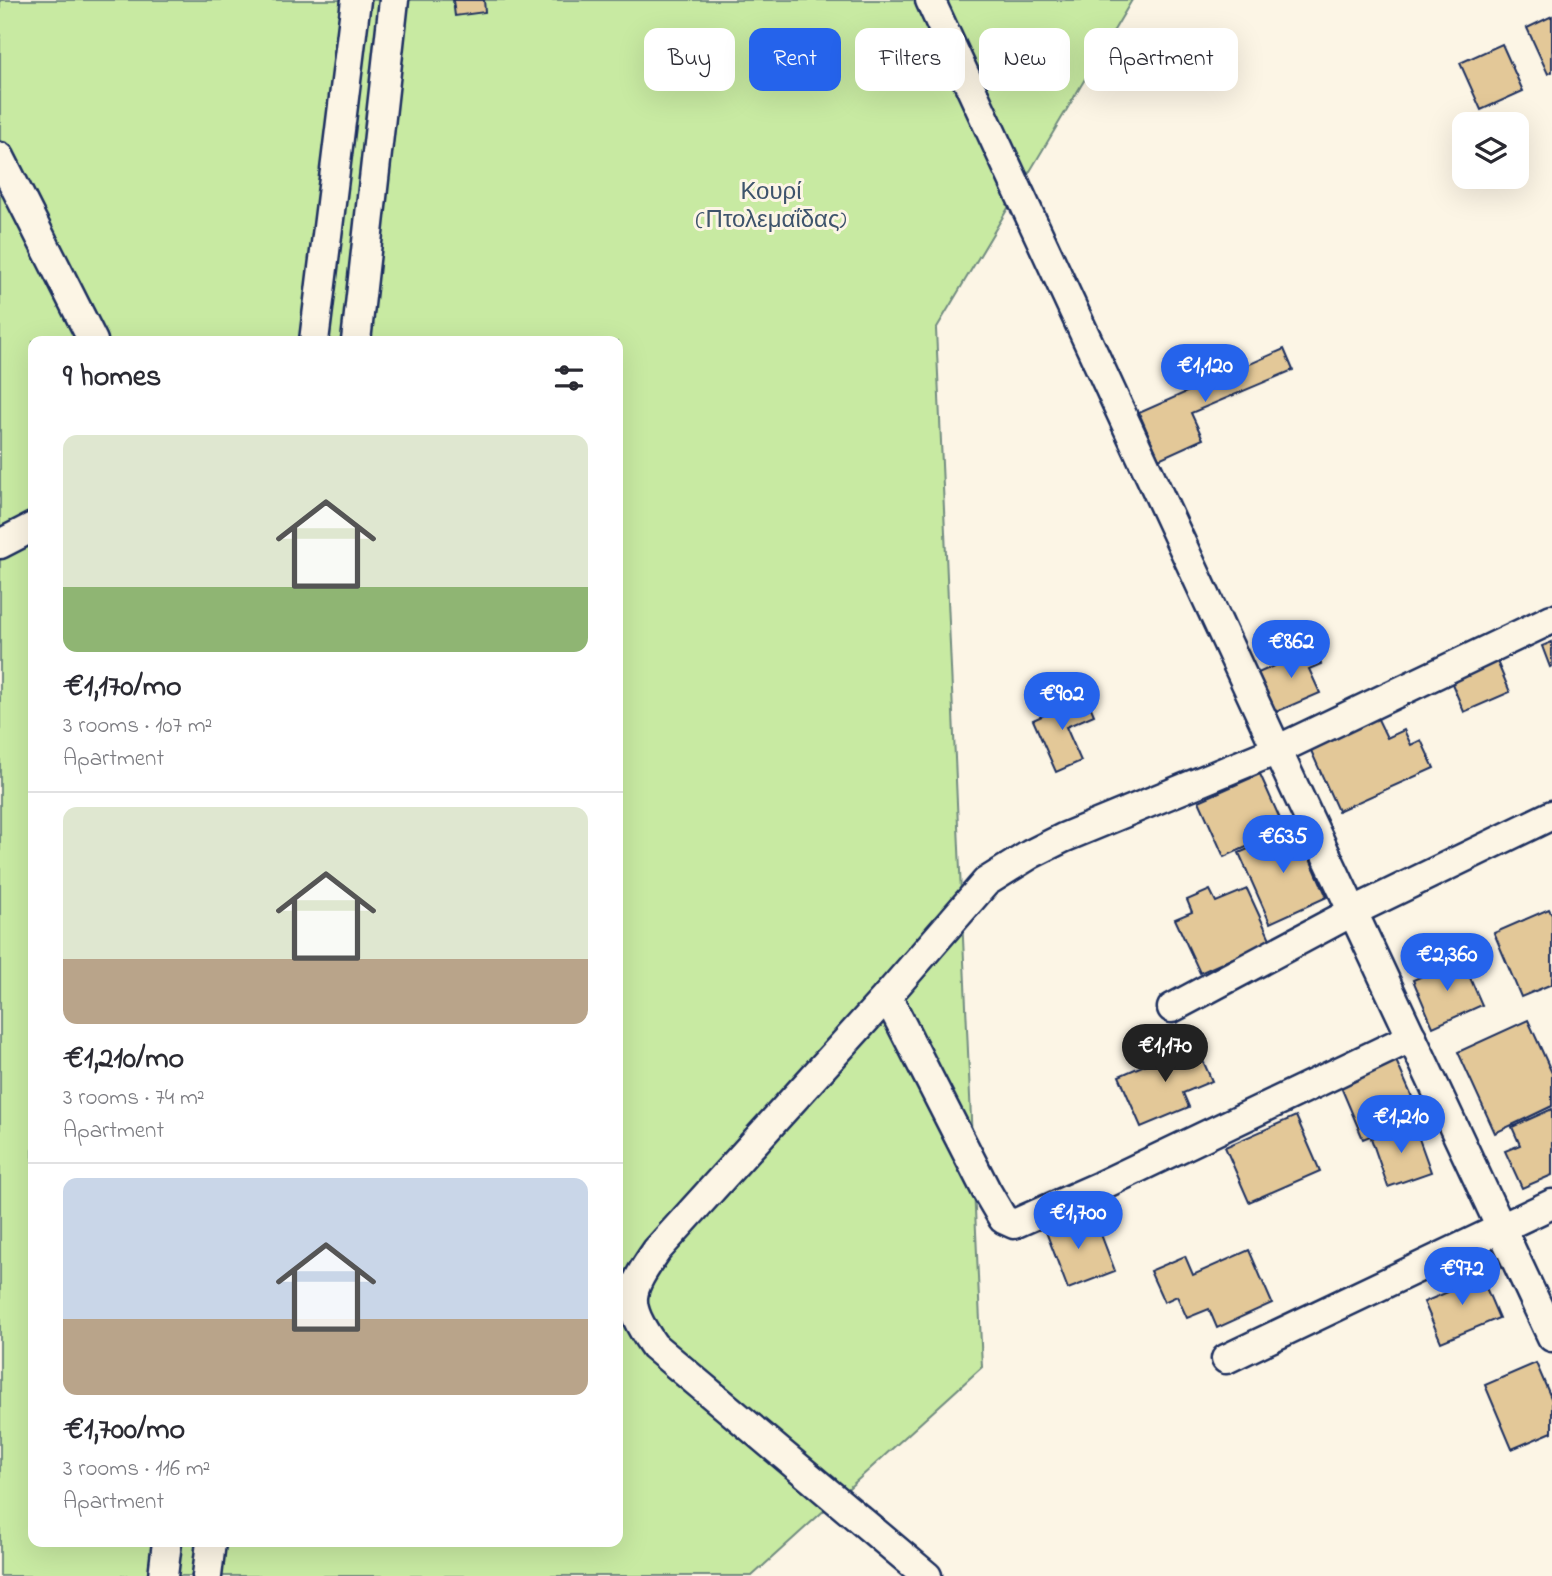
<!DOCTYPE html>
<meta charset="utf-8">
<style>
:root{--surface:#fff;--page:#f2f2f3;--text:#2b2b33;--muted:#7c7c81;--line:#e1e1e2;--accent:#2563eb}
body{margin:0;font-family:"Indie Flower",sans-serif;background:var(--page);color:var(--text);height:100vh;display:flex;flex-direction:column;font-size:26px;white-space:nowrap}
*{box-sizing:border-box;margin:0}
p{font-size:23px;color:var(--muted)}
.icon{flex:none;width:38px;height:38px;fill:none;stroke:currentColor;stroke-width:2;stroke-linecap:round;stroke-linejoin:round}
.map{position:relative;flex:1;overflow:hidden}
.panel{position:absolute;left:28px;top:336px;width:595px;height:1211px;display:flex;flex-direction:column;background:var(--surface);border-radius:14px;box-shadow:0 7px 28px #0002}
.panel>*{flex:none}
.banner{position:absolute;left:644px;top:28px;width:665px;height:63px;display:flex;gap:14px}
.buttons{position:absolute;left:1452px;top:112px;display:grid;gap:14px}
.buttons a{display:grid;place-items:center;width:77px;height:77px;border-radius:14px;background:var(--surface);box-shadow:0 7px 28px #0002;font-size:35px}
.price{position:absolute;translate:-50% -60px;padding:0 16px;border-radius:24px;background:var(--accent);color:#fff;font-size:23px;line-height:46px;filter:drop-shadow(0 2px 4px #0008)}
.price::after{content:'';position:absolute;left:50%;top:42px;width:21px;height:16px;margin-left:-10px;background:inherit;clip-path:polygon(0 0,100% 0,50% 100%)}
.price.on{background:#222;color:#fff}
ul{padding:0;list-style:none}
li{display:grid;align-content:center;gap:14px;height:371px;padding:0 35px}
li+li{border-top:2px solid var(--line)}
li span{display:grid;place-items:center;height:217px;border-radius:14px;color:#555}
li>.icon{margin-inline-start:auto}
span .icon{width:126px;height:126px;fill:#fffc;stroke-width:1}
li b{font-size:30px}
h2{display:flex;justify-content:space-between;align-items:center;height:84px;padding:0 35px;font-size:30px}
.chip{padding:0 24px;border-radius:14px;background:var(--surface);box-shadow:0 7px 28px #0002;font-size:24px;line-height:63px}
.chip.on{background:var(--accent);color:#fff}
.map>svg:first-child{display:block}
.green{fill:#c8eaa2;stroke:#728c80;stroke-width:2;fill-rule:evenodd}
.building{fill:#e3c898;stroke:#1b2f5e;stroke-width:2}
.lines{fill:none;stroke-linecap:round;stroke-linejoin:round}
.minor-casing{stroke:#1b2f5e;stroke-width:33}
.minor{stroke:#fcf5e5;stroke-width:28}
.labels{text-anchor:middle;stroke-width:6;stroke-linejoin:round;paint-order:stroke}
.park-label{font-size:24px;fill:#3e546c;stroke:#fcf5e5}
</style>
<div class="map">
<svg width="1552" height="1576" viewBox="0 0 1552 1576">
<rect width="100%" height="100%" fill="#fcf5e5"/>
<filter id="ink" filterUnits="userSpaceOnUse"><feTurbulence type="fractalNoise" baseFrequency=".0143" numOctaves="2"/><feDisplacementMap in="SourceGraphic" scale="14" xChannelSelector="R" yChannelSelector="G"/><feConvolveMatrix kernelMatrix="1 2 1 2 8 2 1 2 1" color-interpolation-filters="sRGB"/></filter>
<g filter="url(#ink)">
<path class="green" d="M0 0H1132L936 329 982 1367 752 1576H0ZM33 341H618V1542H33Z"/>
<g class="building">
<path d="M453 0H484L485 12 455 16Z"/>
<path d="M1552 16V72L1548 74 1527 28Z"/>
<path d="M1502 44 1523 91 1481 110 1460 63Z"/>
<path d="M1284 349 1293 370 1191 413 1203 439 1159 459 1139 413Z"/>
<path d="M1552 642V666L1550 667 1542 646Z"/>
<path d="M1315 648 1321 664 1309 669 1320 693 1276 712 1258 673Z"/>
<path d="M1493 652 1510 692 1464 712 1447 672Z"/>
<path d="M1086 696 1094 715 1066 727 1081 761 1056 772 1033 720Z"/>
<path d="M1375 713 1387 738 1404 730 1411 745 1421 740 1434 768 1338 811 1308 744Z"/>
<path d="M1260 774 1285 830 1224 857 1199 801Z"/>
<path d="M1296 828 1327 897 1270 923 1239 853Z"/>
<path d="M1247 889 1271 941 1200 973 1175 919 1192 912 1187 900 1210 890 1216 902Z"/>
<path d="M1549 909 1552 915V984L1521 997 1494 933Z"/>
<path d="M1462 959 1482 1005 1433 1027 1413 980Z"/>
<path d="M1528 1020 1552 1073V1106L1495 1133 1458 1052Z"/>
<path d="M1195 1043 1212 1081 1183 1093 1189 1107 1141 1127 1119 1076Z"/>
<path d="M1394 1056 1420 1115 1363 1139 1338 1080Z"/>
<path d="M1552 1109V1175L1522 1188 1505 1151 1520 1145 1512 1127Z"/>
<path d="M1296 1116 1320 1171 1249 1202 1225 1147Z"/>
<path d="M1413 1122 1431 1172 1388 1187 1371 1138Z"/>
<path d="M1073 1212 1080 1231 1097 1224 1115 1271 1068 1289 1043 1224Z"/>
<path d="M1249 1250 1272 1303 1217 1328 1209 1309 1187 1318 1177 1296 1164 1302 1150 1271 1185 1256 1193 1275Z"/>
<path d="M1478 1269 1499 1318 1441 1342 1424 1302 1448 1292 1444 1283Z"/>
<path d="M1536 1363 1552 1400V1432L1512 1449 1485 1385Z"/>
</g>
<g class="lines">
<g class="minor-casing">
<g id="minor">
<path d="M930 0 1277 750 1552 1337"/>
<path d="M0 157 93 341"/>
<path d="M314 341 356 0"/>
<path d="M356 341 394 0"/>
<path d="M0 544 33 527"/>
<path d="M887 996 986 1190 1003 1219 1014 1224 1100 1186 1412 1037"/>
<path d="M1172 1008 1354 911 1552 815"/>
<path d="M1226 1359 1552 1204"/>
<path d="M163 1576 167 1542"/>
<path d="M207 1576 211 1542"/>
<path d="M927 1576 654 1346C623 1302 628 1292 657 1250L887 996 986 882 1031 854 1063 838 1277 750 1552 619"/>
</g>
</g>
<use href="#minor" class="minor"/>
</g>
</g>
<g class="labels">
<g class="park-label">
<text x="771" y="199">Κουρί<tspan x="771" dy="28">(Πτολεμαΐδας)</tspan></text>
</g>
</g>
</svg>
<div class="buttons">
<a><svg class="icon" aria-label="layers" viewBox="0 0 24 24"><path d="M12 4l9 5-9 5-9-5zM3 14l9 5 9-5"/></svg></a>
</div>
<b class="price" style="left:1205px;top:404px">€1,120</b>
<b class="price" style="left:1291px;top:680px">€862</b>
<b class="price" style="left:1062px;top:732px">€902</b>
<b class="price" style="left:1283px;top:875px">€635</b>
<b class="price" style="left:1447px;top:993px">€2,360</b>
<b class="price on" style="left:1165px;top:1084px">€1,170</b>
<b class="price" style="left:1401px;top:1155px">€1,210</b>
<b class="price" style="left:1078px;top:1251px">€1,700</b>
<b class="price" style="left:1462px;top:1307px">€972</b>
<div class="banner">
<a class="chip">Buy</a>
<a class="chip on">Rent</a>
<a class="chip">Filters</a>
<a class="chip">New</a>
<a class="chip">Apartment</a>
</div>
<section class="panel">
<h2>9 homes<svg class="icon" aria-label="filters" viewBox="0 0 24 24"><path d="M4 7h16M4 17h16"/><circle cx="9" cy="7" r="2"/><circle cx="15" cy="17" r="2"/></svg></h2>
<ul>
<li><span style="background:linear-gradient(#dfe7d0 70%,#8fb573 0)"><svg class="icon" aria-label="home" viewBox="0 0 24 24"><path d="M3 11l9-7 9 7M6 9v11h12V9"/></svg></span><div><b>€1,170/mo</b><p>3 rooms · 107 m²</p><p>Apartment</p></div></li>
<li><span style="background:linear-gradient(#dfe7d0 70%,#b9a48a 0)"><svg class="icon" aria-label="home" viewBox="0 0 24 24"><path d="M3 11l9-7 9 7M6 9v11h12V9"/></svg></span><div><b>€1,210/mo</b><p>3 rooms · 74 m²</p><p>Apartment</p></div></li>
<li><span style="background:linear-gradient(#c9d6e8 65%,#b9a48a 0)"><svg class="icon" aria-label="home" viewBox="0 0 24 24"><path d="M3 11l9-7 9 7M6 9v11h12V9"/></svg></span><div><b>€1,700/mo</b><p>3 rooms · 116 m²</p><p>Apartment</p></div></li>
</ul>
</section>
</div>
